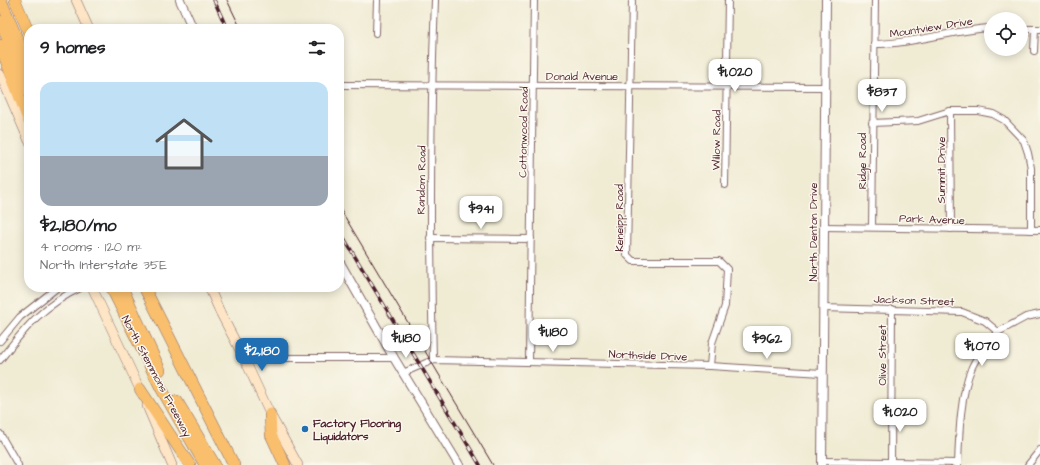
<!DOCTYPE html>
<meta charset="utf-8">
<style>
:root{--surface:#fff;--page:#f2f2f2;--text:#202124;--muted:#757577;--line:#e0e0e0;--accent:#1f6fb2}
body{margin:0;font-family:"Architects Daughter",sans-serif;background:var(--page);color:var(--text);height:100vh;display:flex;flex-direction:column;font-size:15px;white-space:nowrap}
*{box-sizing:border-box;margin:0}
p{font-size:13px;color:var(--muted)}
.icon{flex:none;width:22px;height:22px;fill:none;stroke:currentColor;stroke-width:2;stroke-linecap:round;stroke-linejoin:round}
.map{position:relative;flex:1;overflow:hidden}
.details{position:absolute;left:24px;top:24px;width:320px;height:268px;display:flex;flex-direction:column;background:var(--surface);border-radius:16px;box-shadow:0 2px 10px #0003}
.details>*{flex:none}
.controls{position:absolute;left:984px;top:12px;display:grid;gap:8px}
.controls a{display:grid;place-items:center;width:44px;height:44px;border-radius:50%;background:var(--surface);box-shadow:0 2px 10px #0003;font-size:20px}
.price{position:absolute;translate:-50% -34px;padding:0 9px;border-radius:8px;background:#fff;color:#222;font-size:13px;line-height:26px;filter:drop-shadow(0 1px 2px #0008)}
.price::after{content:'';position:absolute;left:50%;top:24px;width:12px;height:9px;margin-left:-6px;background:inherit;clip-path:polygon(0 0,100% 0,50% 100%)}
.price.active{background:var(--accent);color:#fff}
ul{padding:0;list-style:none}
li{display:grid;align-content:center;gap:8px;height:212px;padding:0 16px}
li+li{border-top:1px solid var(--line)}
li span{display:grid;place-items:center;height:124px;border-radius:12px;color:#555}
li>.icon{margin-inline-start:auto}
span .icon{width:72px;height:72px;fill:#fffc;stroke-width:1}
li b{font-size:17px}
h2{display:flex;justify-content:space-between;align-items:center;height:48px;padding:0 16px;font-size:17px}
.map>svg:first-child{display:block}
.lines{fill:none;stroke-linecap:round;stroke-linejoin:round}
.minor-casing{stroke:#846666;stroke-width:8}
.tertiary-casing{stroke:#846666;stroke-width:10}
.secondary-casing{stroke:#846666;stroke-width:10}
.motorway-casing{stroke:#846666;stroke-width:12}
.minor{stroke:#fff;stroke-width:6}
.tertiary{stroke:#fff;stroke-width:8}
.secondary{stroke:#fde5c5;stroke-width:9}
.motorway{stroke:#f9bf6d;stroke-width:11}
.tram{stroke:#4a1f2b;stroke-width:1}
.rail-casing{stroke:#4a1f2b;stroke-width:3.5}
.rail{stroke:#fbf7ec;stroke-width:2;stroke-dasharray:6;stroke-linecap:butt}
.poi-dot{fill:#1f6fb2;stroke:#fbf7ec;stroke-width:1.5}
.labels{text-anchor:middle;stroke-width:3;stroke-linejoin:round;paint-order:stroke}
.street-label{font-size:11px;fill:#4a1f2b;stroke:#fbf7ec}
.poi-label{font-size:11px;font-weight:bold;fill:#4a1f2b;stroke:#fbf7ec;text-anchor:start}
</style>
<div class="map">
<svg width="1040" height="465" viewBox="0 0 1040 465">
<rect width="100%" height="100%" fill="#fbf7ec"/>
<filter id="ink" filterUnits="userSpaceOnUse"><feTurbulence type="fractalNoise" baseFrequency=".025" numOctaves="2"/><feDisplacementMap in="SourceGraphic" scale="8" xChannelSelector="R" yChannelSelector="G"/><feConvolveMatrix kernelMatrix="1 2 1 2 8 2 1 2 1" color-interpolation-filters="sRGB"/></filter>
<filter id="wash" filterUnits="userSpaceOnUse"><feTurbulence type="fractalNoise" baseFrequency=".012" numOctaves="4" result="noise"/><feDisplacementMap in="SourceGraphic" scale="16" xChannelSelector="R" yChannelSelector="G"/><feGaussianBlur stdDeviation="0.9" result="paint"/><feColorMatrix in="noise" values="0 0 0 0 0 0 0 0 0 0 0 0 0 0 0 0 0 1.4 0 .05"/><feComposite in="paint" operator="in"/></filter>
<g filter="url(#wash)">
<rect width="100%" height="100%" fill="#f0ebd3"/>
</g>
<g filter="url(#ink)">
<g class="lines">
<g class="minor-casing">
<g id="minor">
<path d="M632 0 627 255 633 261H719L727 269 725 306 712 343 710 366"/>
<path d="M1021 29H1040"/>
<path d="M376 33 377 0"/>
<path d="M874 44C914 44 952 30 991 28"/>
<path d="M1034 51 1035 29"/>
<path d="M339 85 825 87"/>
<path d="M950 111 951 229"/>
<path d="M872 123 918 121 950 111H978L993 114 1004 120 1024 141 1028 153 1031 168V230"/>
<path d="M725 185 728 0"/>
<path d="M824 227 1040 230"/>
<path d="M872 227 875 0"/>
<path d="M430 238 531 239"/>
<path d="M823 308 962 312 985 321 998 332 1026 317 1040 314"/>
<path d="M0 341 20 317 58 287"/>
<path d="M244 358H394"/>
<path d="M0 360C26 327 43 305 82 287"/>
<path d="M433 360C430 240 430 120 435 0"/>
<path d="M529 361 534 0"/>
<path d="M403 373 433 360 710 366 822 373"/>
<path d="M0 434 18 465"/>
<path d="M822 461 958 463"/>
<path d="M891 465 892 309"/>
<path d="M958 465C959 436 960 394 972 367 978 354 988 343 998 332"/>
<path d="M1028 465 1040 450"/>
</g>
</g>
<g class="tertiary-casing">
<g id="tertiary">
<path d="M180 0 193 29"/>
<path d="M339 261 394 358 459 465"/>
<path d="M822 465 826 0"/>
</g>
</g>
<g class="secondary-casing">
<g id="secondary">
<path d="M76 0 89 29"/>
<path d="M0 74 29 141"/>
<path d="M92 287 142 394"/>
<path d="M209 287 220 312 244 358 270 414 298 465"/>
<path d="M147 406 172 465"/>
</g>
</g>
<g class="motorway-casing">
<g id="motorway">
<path d="M1 0 29 67"/>
<path d="M15 0 29 33"/>
<path d="M0 21 29 92"/>
<path d="M0 45 29 122"/>
<path d="M111 287 161 388 205 465"/>
<path d="M122 287 160 370"/>
<path d="M144 287 234 465"/>
<path d="M140 389 190 465"/>
<path d="M177 401 215 465"/>
<path d="M270 414 271 435 285 465"/>
</g>
</g>
<use href="#minor" class="minor"/>
<use href="#tertiary" class="tertiary"/>
<use href="#secondary" class="secondary"/>
<use href="#motorway" class="motorway"/>
<g class="tram">
<path d="M227 0 241 29"/>
<path d="M339 207 493 465"/>
</g>
<g class="rail-casing">
<g id="rail">
<path d="M214 0 227 29"/>
<path d="M339 230 480 465"/>
</g>
</g>
<use href="#rail" class="rail"/>
</g>
</g>
<circle class="poi-dot" cx="305" cy="429" r="4"/>
<g class="labels">
<g class="street-label">
<text transform="translate(931 27) rotate(-9)" y="4">Mountview Drive</text>
<text x="582" y="80">Donald Avenue</text>
<text transform="translate(523 132) rotate(-89)" y="4">Cottonwood Road</text>
<text transform="translate(716 140) rotate(-89)" y="4">Willow Road</text>
<text transform="translate(862 161) rotate(-90)" y="4">Ridge Road</text>
<text transform="translate(941 170) rotate(-90)" y="4">Summit Drive</text>
<text transform="translate(421 180) rotate(-89)" y="4">Random Road</text>
<text transform="translate(619 218) rotate(-90)" y="4">Keneipp Road</text>
<text transform="translate(932 219) rotate(2)" y="4">Park Avenue</text>
<text transform="translate(813 232) rotate(-90)" y="4">North Denton Drive</text>
<text transform="translate(914 300) rotate(2)" y="4">Jackson Street</text>
<text transform="translate(648 355) rotate(2)" y="4">Northside Drive</text>
<text transform="translate(882 355) rotate(-90)" y="4">Olive Street</text>
<text transform="translate(157 376) rotate(62)" y="4">North Stemmons Freeway</text>
</g>
<g class="poi-label">
<text x="313" y="427">Factory Flooring<tspan x="313" dy="13">Liquidators</tspan></text>
</g>
</g>
</svg>
<div class="controls">
<a><svg class="icon" aria-label="locate" viewBox="0 0 24 24"><circle cx="12" cy="12" r="6"/><path d="M12 2v4M12 18v4M2 12h4M18 12h4"/></svg></a>
</div>
<b class="price" style="left:735px;top:93px">$1,020</b>
<b class="price" style="left:882px;top:113px">$837</b>
<b class="price" style="left:481px;top:230px">$941</b>
<b class="price" style="left:553px;top:353px">$1,180</b>
<b class="price" style="left:406px;top:359px">$1,180</b>
<b class="price" style="left:767px;top:360px">$962</b>
<b class="price" style="left:982px;top:367px">$1,070</b>
<b class="price active" style="left:262px;top:372px">$2,180</b>
<b class="price" style="left:900px;top:433px">$1,020</b>
<section class="details">
<h2>9 homes<svg class="icon" aria-label="filters" viewBox="0 0 24 24"><path d="M4 7h16M4 17h16"/><circle cx="9" cy="7" r="2"/><circle cx="15" cy="17" r="2"/></svg></h2>
<ul>
<li><span style="background:linear-gradient(#bfe0f5 60%,#9aa5b1 0)"><svg class="icon" aria-label="home" viewBox="0 0 24 24"><path d="M3 11l9-7 9 7M6 9v11h12V9"/></svg></span><div><b>$2,180/mo</b><p>4 rooms · 120 m²</p><p>North Interstate 35E</p></div></li>
</ul>
</section>
</div>
